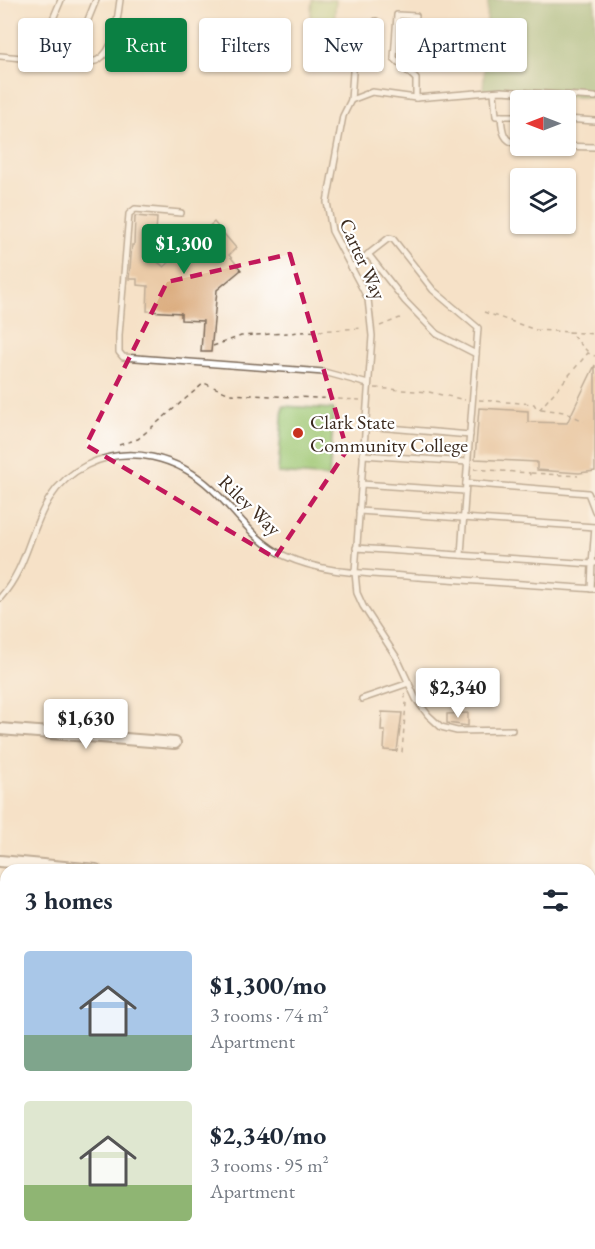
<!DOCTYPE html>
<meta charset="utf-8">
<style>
:root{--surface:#fff;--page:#f6f6f7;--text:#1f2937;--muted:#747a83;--accent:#0b8043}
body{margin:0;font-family:"EB Garamond",serif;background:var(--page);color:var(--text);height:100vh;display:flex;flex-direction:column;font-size:22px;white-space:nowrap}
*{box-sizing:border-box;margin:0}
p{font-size:20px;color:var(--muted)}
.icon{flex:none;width:33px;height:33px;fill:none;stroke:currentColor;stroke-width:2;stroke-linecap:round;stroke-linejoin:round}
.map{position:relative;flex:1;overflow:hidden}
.side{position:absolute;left:0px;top:864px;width:596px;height:386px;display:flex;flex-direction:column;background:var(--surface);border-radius:18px 18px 0 0;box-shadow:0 2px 4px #0004}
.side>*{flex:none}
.banner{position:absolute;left:18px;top:18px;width:560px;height:54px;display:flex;gap:12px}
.needle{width:39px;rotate:270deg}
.fabs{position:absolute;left:510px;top:90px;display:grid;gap:12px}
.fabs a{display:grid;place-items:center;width:66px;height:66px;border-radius:6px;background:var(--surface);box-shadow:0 2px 4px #0004;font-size:30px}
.price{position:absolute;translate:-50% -51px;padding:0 14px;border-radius:6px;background:#fff;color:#222;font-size:20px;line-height:39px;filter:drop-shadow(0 2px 3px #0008)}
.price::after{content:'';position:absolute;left:50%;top:36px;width:18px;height:14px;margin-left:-9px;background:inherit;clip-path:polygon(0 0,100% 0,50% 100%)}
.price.current{background:var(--accent);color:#fff}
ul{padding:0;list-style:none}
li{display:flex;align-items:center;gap:18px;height:150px;padding:0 24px}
li span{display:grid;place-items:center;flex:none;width:168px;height:120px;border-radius:6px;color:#555}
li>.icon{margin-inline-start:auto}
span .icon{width:72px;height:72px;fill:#fffc;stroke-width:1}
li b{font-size:26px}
h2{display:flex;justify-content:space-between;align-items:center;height:72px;padding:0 24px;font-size:26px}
.tag{padding:0 21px;border-radius:6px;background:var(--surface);box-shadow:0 2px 4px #0004;font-size:21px;line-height:54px}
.tag.current{background:var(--accent);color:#fff}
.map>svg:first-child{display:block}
.green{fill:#9fc671;stroke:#6d7848;stroke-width:1.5}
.forest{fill:#7fab63;stroke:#5d6a40;stroke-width:1.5}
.building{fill:#dcad80}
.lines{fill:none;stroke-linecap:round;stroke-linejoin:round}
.lane-casing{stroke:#7c6a59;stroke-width:8}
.street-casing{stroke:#7c6a59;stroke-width:14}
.path{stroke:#7c6a59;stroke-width:1.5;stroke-dasharray:4.5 4.5;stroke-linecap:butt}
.lane{stroke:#fff;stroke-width:5}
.street{stroke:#fff;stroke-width:10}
.marked{fill:none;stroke:#c2185b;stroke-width:4.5;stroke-dasharray:12 8;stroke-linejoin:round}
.poi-dot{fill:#c8321e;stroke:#fff;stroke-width:2}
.labels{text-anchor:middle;stroke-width:4.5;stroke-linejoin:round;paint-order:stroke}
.street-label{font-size:20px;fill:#3b2a1e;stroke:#fff}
.poi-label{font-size:20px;fill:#3b2a1e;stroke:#fff;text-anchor:start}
</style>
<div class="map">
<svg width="595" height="1249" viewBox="0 0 595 1249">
<rect width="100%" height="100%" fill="#fff"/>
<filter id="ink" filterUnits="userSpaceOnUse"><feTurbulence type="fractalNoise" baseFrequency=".0167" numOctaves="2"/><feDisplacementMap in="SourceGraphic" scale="12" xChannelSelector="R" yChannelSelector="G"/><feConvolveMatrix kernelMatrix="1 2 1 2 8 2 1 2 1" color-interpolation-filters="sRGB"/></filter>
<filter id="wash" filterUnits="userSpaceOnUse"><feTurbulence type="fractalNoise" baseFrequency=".008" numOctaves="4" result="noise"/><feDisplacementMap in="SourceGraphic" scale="24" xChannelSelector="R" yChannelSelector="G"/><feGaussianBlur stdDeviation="1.35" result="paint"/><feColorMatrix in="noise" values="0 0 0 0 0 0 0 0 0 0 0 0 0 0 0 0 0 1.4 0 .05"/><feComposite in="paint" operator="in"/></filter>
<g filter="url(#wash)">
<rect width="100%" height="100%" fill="#f5e1c7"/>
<g class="green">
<path d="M312 0H336L331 57 307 55Z"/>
<path d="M283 406 334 409 329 477 278 473Z"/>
</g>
<path class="forest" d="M488 0H595V98L483 92Z"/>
<g id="blocks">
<g class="building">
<path d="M407 30 429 31 427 62 405 61Z"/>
<path d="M135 216 157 218 154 259 164 267 214 222 236 248 229 255 241 270 217 290 211 352H201L203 321 181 320V313L147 311 148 286 137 285V279H129L132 245H134Z"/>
<path d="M595 365V471L579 473 537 470V462L475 459 479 408 528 411V422L567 423Z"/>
<path d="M382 712 402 713 397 751 384 750 385 731H381Z"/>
<path d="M468 713V726L447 723V714Z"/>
</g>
</g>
</g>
<g filter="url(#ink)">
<use href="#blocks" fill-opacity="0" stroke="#7c6a59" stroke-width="1.5"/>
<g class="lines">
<g class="lane-casing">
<g id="lane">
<path d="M52 27 81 37 96 0"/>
<path d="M0 56C18 57 86 67 98 60 116 49 117 19 120 0"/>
<path d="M36 59 61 0"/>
<path d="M494 92 496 116H520"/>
<path d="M416 98V79L394 58 397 15 416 16"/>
<path d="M351 100 354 58 372 57 376 21"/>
<path d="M501 116C502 131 503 143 520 144"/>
<path d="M566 119 595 121"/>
<path d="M556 146 595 147"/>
<path d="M181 213 135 209 129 214 119 335V352L123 357 324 372 368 384"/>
<path d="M368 254 405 301 437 334 476 354"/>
<path d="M352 267 389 238 393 239 433 290 478 328 466 483"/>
<path d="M366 426 470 435"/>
<path d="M363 455 468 462"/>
<path d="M361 484 465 491"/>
<path d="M359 511 595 527"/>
<path d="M595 527 592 564 595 563"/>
<path d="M356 548 592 564 591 589"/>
<path d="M461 555 466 483 588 493 595 511"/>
<path d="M0 598C39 555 27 495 87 465 129 444 178 457 212 489 236 511 254 542 285 556 326 575 374 573 418 577 477 581 536 585 595 589"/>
<path d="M362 699 409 683"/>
<path d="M512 730 457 731 441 727 428 715 416 699 397 658 363 606 357 593 355 572 372 336 368 299 332 231 327 202 343 116 351 100 372 92 416 98 501 91 595 97"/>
<path d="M590 1053 595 1051"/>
</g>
</g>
<g class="street-casing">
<g id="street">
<path d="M0 729 175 743"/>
<path d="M0 861 96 870"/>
<path d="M0 996 6 997"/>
<path d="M590 1112H595"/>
<path d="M0 1139H6"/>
<path d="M0 1211H6"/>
<path d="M338 1244 412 1249"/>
<path d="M141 1249V1244"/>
</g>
</g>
<g class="path">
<path d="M484 312 536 330 569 332"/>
<path d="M380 326 400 318"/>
<path d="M213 346 241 336 363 328"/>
<path d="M588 352 569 332 595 334"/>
<path d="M375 388 429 392 465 400"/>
<path d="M479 400 534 404 537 409H540L588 353 595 356"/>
<path d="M541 409 564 412 584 421"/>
<path d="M119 445 138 439 204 383 230 394 360 400"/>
<path d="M474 469 530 473 529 480"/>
<path d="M531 473 578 476"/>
<path d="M393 751 402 752 406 703 404 692"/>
</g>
<use href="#lane" class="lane"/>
<use href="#street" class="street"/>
</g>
</g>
<path d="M0 0H595V1249H0ZM290 254 347 450 275 558 86 445 167 282Z" fill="#f5e1c7" fill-opacity=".55" fill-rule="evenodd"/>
<path class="marked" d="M290 254 347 450 275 558 86 445 167 282Z"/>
<circle class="poi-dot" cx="298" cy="433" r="6"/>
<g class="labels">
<g class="street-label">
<text transform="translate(363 259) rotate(66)" y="7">Carter Way</text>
<text transform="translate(250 505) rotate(44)" y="7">Riley Way</text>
</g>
<g class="poi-label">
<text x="310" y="429">Clark State<tspan x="310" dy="23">Community College</tspan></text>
</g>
</g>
</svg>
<div class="fabs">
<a><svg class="needle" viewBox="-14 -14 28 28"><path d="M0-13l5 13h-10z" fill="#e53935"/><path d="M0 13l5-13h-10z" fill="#747a83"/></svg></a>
<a><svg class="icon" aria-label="layers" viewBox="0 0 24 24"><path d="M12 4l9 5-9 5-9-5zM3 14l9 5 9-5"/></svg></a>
</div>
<b class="price current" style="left:184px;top:275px">$1,300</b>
<b class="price" style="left:458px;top:719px">$2,340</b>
<b class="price" style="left:86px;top:750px">$1,630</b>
<div class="banner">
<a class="tag">Buy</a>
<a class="tag current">Rent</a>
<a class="tag">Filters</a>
<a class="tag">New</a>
<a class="tag">Apartment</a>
</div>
<section class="side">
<h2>3 homes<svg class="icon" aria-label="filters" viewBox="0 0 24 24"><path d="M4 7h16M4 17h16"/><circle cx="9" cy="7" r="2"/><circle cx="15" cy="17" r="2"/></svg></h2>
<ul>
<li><span style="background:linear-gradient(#a9c7e8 70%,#7fa58c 0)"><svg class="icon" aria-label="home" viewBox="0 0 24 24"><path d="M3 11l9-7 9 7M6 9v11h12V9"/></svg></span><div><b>$1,300/mo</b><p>3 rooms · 74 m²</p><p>Apartment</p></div></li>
<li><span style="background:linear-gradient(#dfe7d0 70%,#8fb573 0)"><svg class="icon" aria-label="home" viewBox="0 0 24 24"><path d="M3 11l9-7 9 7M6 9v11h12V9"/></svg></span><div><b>$2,340/mo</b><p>3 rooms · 95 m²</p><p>Apartment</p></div></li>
</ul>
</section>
</div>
